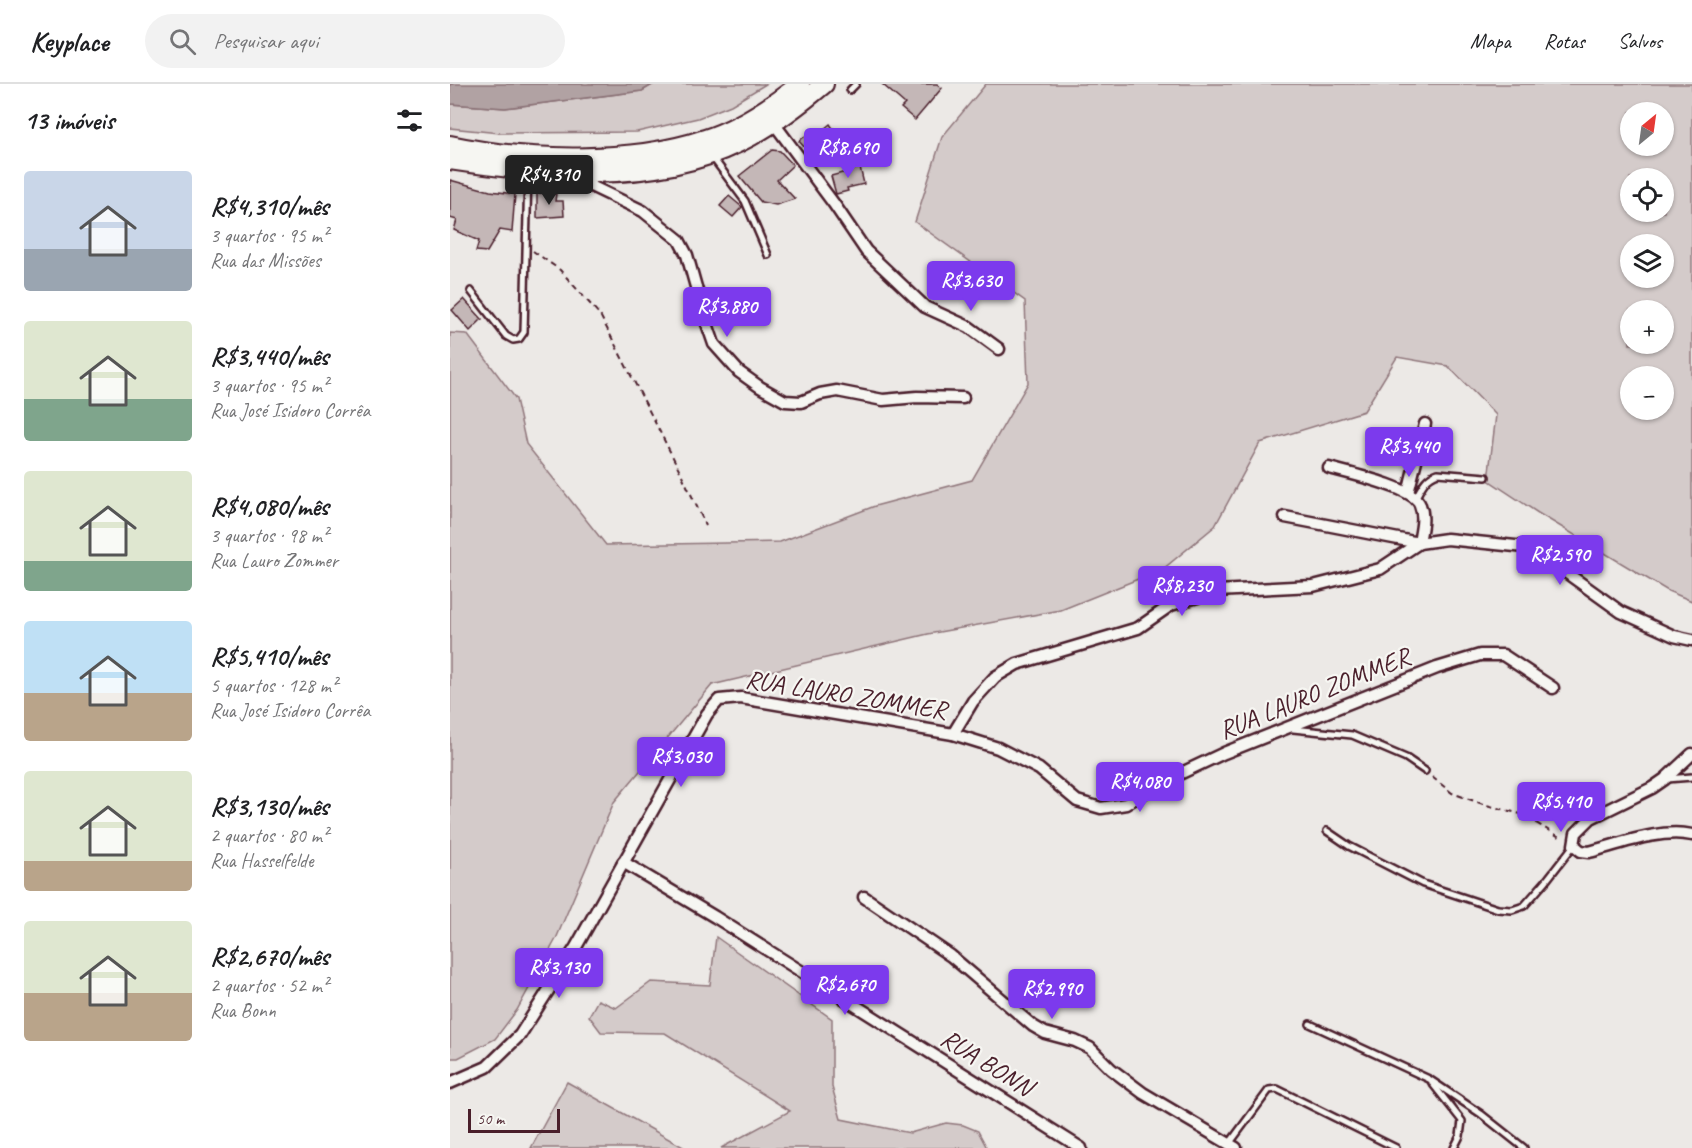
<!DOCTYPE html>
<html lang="pt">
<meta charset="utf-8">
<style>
:root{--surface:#fff;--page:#f2f2f2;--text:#202124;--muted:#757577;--line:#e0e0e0;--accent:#7c3aed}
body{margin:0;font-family:Caveat,sans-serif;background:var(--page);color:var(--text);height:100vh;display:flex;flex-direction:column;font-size:22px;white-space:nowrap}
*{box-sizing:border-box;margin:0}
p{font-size:20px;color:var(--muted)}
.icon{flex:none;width:33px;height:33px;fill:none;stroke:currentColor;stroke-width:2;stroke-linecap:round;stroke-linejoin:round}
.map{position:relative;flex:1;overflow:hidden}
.drawer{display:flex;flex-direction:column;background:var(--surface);width:450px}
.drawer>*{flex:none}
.needle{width:39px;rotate:29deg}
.fabs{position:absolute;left:1170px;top:18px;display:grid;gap:12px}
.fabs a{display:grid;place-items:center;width:54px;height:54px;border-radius:50%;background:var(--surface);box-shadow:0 2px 4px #0004;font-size:30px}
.scale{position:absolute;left:18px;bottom:15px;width:92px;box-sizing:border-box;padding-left:6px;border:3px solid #4a1f2b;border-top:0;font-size:16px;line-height:21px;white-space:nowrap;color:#4a1f2b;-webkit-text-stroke:4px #f6f6f2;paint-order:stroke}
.price{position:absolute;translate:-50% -51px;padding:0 14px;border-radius:6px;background:var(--accent);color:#fff;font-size:20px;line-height:39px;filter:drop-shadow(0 2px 3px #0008)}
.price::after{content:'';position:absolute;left:50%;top:36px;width:18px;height:14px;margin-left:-9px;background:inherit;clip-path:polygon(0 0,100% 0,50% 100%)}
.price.on{background:#222;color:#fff}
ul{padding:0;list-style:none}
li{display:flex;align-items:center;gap:18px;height:150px;padding:0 24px}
li span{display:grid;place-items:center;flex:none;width:168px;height:120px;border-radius:6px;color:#555}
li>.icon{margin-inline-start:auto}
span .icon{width:72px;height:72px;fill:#fffc;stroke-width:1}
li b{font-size:26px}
h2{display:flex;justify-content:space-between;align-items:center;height:72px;padding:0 24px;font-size:26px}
header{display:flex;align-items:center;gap:36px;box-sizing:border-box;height:84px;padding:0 30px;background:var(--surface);border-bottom:2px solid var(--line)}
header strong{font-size:28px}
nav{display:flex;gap:33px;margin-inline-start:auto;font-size:21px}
.search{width:420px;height:54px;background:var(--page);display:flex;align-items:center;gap:15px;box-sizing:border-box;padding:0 21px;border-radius:33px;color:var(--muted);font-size:22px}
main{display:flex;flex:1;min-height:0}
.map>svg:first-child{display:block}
.green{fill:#d4cbca;stroke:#8f757a;stroke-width:1.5;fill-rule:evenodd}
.water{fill:#b1a2a3;stroke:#886e73;stroke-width:1.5}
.building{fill:#c4b7b7;stroke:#4a1f2b;stroke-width:1.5}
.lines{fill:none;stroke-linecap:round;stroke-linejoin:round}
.service-casing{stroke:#4a1f2b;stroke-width:10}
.minor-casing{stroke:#4a1f2b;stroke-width:15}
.primary-casing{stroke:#4a1f2b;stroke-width:22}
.path{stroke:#4a1f2b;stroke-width:2;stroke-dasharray:6 4.5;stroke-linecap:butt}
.service{stroke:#f6f6f2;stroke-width:5}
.minor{stroke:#f6f6f2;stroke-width:10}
.primary{stroke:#f6f6f2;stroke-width:18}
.labels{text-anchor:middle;stroke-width:4.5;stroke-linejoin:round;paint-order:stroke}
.street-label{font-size:26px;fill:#4a1f2b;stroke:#f6f6f2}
</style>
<header>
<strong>Keyplace</strong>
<div class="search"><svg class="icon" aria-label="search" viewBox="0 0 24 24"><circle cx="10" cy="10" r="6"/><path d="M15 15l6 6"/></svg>Pesquisar aqui</div>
<nav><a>Mapa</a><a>Rotas</a><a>Salvos</a></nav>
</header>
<main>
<section class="drawer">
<h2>13 imóveis<svg class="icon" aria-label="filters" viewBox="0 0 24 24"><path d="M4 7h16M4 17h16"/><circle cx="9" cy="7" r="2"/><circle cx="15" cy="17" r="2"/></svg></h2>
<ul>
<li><span style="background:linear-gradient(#c9d6e8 65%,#9aa5b1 0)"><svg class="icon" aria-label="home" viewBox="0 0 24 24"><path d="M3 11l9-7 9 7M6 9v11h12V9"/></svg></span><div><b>R$4,310/mês</b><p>3 quartos · 95 m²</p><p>Rua das Missões</p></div></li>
<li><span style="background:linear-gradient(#dfe7d0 65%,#7fa58c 0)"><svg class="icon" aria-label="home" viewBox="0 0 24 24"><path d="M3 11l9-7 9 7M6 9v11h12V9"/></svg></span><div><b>R$3,440/mês</b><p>3 quartos · 95 m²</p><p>Rua José Isidoro Corrêa</p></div></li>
<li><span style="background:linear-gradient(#dfe7d0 75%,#7fa58c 0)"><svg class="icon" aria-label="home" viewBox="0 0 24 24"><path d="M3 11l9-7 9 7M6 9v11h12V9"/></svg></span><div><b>R$4,080/mês</b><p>3 quartos · 98 m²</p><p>Rua Lauro Zommer</p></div></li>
<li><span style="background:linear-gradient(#bfe0f5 60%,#b9a48a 0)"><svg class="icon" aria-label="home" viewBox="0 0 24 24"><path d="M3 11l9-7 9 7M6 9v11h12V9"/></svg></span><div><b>R$5,410/mês</b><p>5 quartos · 128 m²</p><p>Rua José Isidoro Corrêa</p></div></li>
<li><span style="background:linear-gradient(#dfe7d0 75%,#b9a48a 0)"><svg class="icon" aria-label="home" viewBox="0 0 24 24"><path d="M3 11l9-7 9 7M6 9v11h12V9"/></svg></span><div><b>R$3,130/mês</b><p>2 quartos · 80 m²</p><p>Rua Hasselfelde</p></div></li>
<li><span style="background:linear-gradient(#dfe7d0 60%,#b9a48a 0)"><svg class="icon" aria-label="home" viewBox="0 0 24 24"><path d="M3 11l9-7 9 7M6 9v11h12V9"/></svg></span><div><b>R$2,670/mês</b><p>2 quartos · 52 m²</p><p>Rua Bonn</p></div></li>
</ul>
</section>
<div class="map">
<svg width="1242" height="1064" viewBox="0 0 1242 1064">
<rect width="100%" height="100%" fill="#ece9e6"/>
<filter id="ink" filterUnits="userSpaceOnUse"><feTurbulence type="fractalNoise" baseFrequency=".0167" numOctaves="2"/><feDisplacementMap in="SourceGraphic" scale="12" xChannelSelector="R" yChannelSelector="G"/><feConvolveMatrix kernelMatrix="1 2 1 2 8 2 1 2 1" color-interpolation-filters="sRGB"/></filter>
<g filter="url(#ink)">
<g class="green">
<path d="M204 0H316L281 21 248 34 187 48 50 49 0 44V20L55 24 192 7Z"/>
<path d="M536 0H1242V517L1218 507 1088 429 1038 396 1046 331 998 282 947 273 914 327 810 359 765 442 713 485 611 526 478 550 262 601 164 718 106 855 67 926 45 955 8 974H0V249L17 250 66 315 76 360 156 461 330 458 425 422 522 396 578 299 575 217 465 138 492 53ZM1214 28V62H1180V28ZM1214 94V128H1180V94ZM1180 160H1214V194H1180ZM1214 226V260H1180V226ZM1214 292V326H1180V292Z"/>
<path d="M266 853 382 935V1003L391 1035 460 1049 496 1039 513 1041 528 1047 537 1064H271L340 1027 215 949 151 948 139 932 148 916 166 924 201 898 260 901Z"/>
<path d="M117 998 235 1064H81Z"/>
</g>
<path class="water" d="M0 0H204L192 7 55 24 0 20Z"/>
<g class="building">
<path d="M432 0H487L492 4 465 36 451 24 455 20Z"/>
<path d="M380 40 387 50 360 70 349 57 359 49 363 54Z"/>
<path d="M322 66 330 67 343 81 327 96 345 115 326 121 311 118 289 92Z"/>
<path d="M409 79 414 100 397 104 398 107 386 110 381 92 396 88 394 83Z"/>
<path d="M0 96 40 107 65 110 62 148 50 146 37 168 26 167 29 157 4 146 7 136 0 134Z"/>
<path d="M87 109 106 110 105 117H113L114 132 87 134Z"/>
<path d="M279 112 292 123 283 133 270 122Z"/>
<path d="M14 215 32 235 20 247 2 226Z"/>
</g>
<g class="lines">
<g class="service-casing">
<g id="service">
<path d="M400 6 406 0"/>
<path d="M263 74 295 117 318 171"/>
<path d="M21 207 56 252 63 256 69 255 74 248 78 90"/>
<path d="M965 415C971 404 975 393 988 389L1036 393"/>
<path d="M843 645 902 651 956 674 975 687"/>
<path d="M1217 695 1242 693"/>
<path d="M877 747 899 762 973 800 1048 825 1062 826 1074 822 1096 797 1124 761"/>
<path d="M860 940 979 995 1031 1030 1074 1064"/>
<path d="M982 999 1012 1037 1010 1052 1004 1064"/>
<path d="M779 1060 819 1006 827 1005 946 1064"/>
</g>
</g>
<g class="minor-casing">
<g id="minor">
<path d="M323 38 384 120 416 167 475 223 519 243 549 265"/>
<path d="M118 91 193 127 229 156 237 171 253 228 264 260 289 288 310 303 335 317 351 318 370 310 387 307 433 316 467 313 513 314"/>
<path d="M879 384C897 389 964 403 970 421 975 433 971 446 969 459"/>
<path d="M958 409 975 340"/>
<path d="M835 433 969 459"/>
<path d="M503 650 523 617 545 593 567 580 688 544 721 521 767 507 863 502 930 485 969 459 997 455 1075 463 1114 487 1171 528 1224 552 1242 556"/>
<path d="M1242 670 1215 695 1202 704 1141 734 1126 749 1124 761 1131 767 1139 768C1170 760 1211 744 1242 751"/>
<path d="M173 778 265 833 631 1064"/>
<path d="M414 813 501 872 583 942 595 949 625 957 640 964 661 985 693 1009 786 1064"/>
<path d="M0 999 37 983 70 951 126 863 257 630 269 616 291 614 503 650 548 664 589 685 627 717 651 724 676 720 706 701 774 669 987 584 1030 571H1053L1103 604"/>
</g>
</g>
<g class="primary-casing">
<g id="primary">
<path d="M0 61C75 77 182 80 255 55 290 44 321 23 350 0"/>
<path d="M0 76C93 90 200 102 288 59 319 44 348 22 374 0"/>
</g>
</g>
<g class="path">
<path d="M83 167 110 186 150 231 230 387 256 442"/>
<path d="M982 693 1002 709 1036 721 1071 730 1113 755"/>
</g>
<use href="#service" class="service"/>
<use href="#minor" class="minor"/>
<use href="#primary" class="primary"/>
</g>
</g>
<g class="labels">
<g class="street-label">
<text transform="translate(864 609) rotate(-22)" y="9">RUA LAURO ZOMMER</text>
<text transform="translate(396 610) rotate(9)" y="9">RUA LAURO ZOMMER</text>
<text transform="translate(537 978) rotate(32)" y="9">RUA BONN</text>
</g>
</g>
</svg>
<div class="fabs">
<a><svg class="needle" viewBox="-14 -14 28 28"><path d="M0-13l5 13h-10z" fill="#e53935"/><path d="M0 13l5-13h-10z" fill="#757577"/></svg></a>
<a><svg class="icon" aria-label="locate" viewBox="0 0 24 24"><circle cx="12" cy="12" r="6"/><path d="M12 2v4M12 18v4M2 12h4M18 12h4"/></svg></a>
<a><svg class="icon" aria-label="layers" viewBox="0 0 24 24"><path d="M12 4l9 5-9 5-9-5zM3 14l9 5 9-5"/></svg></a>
<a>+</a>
<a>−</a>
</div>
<div class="scale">50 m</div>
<b class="price" style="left:398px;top:95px">R$8,690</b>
<b class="price on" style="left:99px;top:122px">R$4,310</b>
<b class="price" style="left:521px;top:228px">R$3,630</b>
<b class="price" style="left:277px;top:254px">R$3,880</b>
<b class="price" style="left:959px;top:394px">R$3,440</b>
<b class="price" style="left:1110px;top:502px">R$2,590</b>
<b class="price" style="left:732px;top:533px">R$8,230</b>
<b class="price" style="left:231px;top:704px">R$3,030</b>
<b class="price" style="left:690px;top:729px">R$4,080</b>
<b class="price" style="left:1111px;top:749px">R$5,410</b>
<b class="price" style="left:109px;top:915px">R$3,130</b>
<b class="price" style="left:395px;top:932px">R$2,670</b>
<b class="price" style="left:602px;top:936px">R$2,990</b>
</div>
</main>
